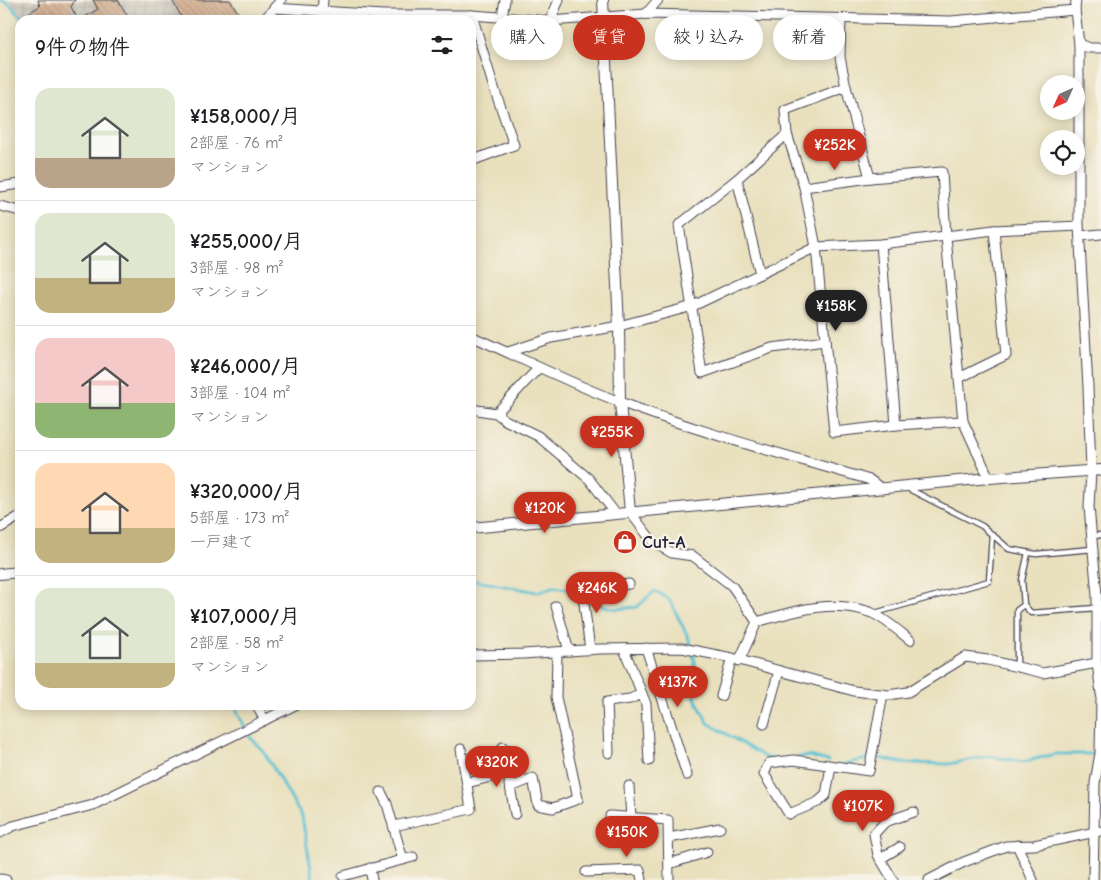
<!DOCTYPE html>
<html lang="ja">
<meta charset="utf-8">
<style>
:root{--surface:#fff;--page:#f2f2f2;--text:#202124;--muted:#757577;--line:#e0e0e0;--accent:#c8321e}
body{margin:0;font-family:"Comic Neue","Klee One",sans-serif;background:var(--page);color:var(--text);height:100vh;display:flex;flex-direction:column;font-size:19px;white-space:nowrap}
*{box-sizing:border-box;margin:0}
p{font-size:16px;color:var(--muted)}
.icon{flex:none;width:28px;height:28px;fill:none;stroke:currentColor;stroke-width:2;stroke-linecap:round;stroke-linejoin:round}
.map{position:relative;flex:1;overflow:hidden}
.sheet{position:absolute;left:15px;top:15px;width:461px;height:695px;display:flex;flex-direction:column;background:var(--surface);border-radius:15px;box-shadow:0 2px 12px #0003}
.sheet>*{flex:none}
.guide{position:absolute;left:491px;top:15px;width:475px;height:45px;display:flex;gap:10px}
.needle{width:32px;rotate:225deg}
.controls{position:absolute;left:1040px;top:75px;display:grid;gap:10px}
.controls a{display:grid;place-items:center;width:45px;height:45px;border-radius:50%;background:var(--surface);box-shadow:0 2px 12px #0003;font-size:25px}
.price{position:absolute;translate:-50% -42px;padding:0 11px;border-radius:18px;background:var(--accent);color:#fff;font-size:16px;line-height:32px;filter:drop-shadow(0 1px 2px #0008)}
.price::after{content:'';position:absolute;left:50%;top:30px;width:15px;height:11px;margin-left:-8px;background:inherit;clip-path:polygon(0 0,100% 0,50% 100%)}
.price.selected{background:#222;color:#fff}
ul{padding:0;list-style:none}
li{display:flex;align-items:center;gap:15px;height:125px;padding:0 20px}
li+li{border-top:1px solid var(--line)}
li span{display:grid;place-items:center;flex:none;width:140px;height:100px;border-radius:15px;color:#555}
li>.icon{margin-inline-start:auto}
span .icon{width:60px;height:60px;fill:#fffc;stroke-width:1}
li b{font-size:21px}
h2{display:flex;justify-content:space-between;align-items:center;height:60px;padding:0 20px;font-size:21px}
.pill{padding:0 18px;border-radius:22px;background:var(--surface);box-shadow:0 2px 12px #0003;font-size:18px;line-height:45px}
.pill.selected{background:var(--accent);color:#fff}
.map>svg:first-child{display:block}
.industrial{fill:url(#industrial-grid)}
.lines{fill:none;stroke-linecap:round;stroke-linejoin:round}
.stream{stroke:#55bfd1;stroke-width:3}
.building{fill:url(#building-back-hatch)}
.service-casing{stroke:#403e4e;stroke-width:7}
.minor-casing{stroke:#403e4e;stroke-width:11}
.tertiary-casing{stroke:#403e4e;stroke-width:12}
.service{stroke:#fff;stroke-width:4.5}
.minor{stroke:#fff;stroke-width:9}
.tertiary{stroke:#fff;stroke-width:10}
.labels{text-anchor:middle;stroke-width:4.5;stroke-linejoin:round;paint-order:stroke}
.poi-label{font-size:18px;font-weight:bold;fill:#22223b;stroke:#f7f3e8;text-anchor:start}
</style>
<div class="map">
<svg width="1101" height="880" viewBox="0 0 1101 880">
<defs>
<pattern id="industrial-grid" width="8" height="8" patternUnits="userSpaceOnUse" patternTransform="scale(1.25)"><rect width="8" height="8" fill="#c8c4b8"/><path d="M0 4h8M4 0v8" fill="none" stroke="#aca89f"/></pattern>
<pattern id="building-back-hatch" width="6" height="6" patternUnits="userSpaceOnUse" patternTransform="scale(1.25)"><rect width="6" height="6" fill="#d1aa89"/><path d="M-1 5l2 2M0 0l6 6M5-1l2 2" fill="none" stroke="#a98a71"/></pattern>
</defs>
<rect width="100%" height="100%" fill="#f7f3e8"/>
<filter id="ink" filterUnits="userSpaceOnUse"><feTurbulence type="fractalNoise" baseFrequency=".02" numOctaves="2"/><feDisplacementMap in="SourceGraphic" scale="10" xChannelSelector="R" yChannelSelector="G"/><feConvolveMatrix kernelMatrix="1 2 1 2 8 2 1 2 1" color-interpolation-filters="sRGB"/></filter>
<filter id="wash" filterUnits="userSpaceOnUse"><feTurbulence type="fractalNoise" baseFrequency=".0096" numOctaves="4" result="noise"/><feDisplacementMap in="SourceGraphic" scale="20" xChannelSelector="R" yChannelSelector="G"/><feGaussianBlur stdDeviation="1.12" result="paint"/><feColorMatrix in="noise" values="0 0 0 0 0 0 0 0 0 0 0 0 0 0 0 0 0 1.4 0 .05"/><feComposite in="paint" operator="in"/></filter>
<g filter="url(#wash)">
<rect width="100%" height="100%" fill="#e9e0bd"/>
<path class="industrial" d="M8 0H231L242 20H23Z"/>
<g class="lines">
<g class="stream">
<path d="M0 0 7 2 24 20"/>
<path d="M471 583 476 581 538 592 554 587 568 589 589 598 601 605 616 609 637 607 655 591 669 599 689 639 695 662V698L708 723 768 759 772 758"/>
<path d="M234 705 249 736 264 752 302 817 313 880"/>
<path d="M798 757 809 756 828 761"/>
<path d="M844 764 875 757 902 763 949 764 989 756 1023 762 1055 754H1099"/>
</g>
</g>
<g id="blocks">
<g class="building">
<path d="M38 0H75L71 7 78 20H31L27 14 40 6Z"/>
<path d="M93 0H118L130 20H80L98 9Z"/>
<path d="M172 0H230L243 20H183Z"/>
</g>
</g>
</g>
<g filter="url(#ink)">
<use href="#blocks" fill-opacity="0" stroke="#403e4e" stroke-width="1"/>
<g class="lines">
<g class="service-casing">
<g id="service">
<path d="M907 488 982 526 1009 549 1036 554 1093 549"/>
<path d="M1092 536 1101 535"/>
<path d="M1024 605 1031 613 1096 608"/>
<path d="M875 613 989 581 992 535"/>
<path d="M1017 667V610L1024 605 1022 580 1028 553"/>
</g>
</g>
<g class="minor-casing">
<g id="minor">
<path d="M1076 0 1075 10 1079 44V226L1088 387 1091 471 1089 507 1097 595V663L1101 694"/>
<path d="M274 8 383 15H472L550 21 646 14 951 21 1075 10"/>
<path d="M322 12 323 0"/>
<path d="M646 14 658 0"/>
<path d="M502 17 505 0"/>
<path d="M841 19 840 57 846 87"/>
<path d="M264 20 281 0"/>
<path d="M550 21 559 0"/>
<path d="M1079 44 1089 48H1101"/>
<path d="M787 134 804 187 816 247 834 432 896 425 963 421"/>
<path d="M471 161 514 145 493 85 472 15"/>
<path d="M737 179 760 274"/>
<path d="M0 187 20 184"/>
<path d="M804 187 870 178"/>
<path d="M0 206 20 211"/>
<path d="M1080 236 1101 234"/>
<path d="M881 244 896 425"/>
<path d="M471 336C521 358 569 383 620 402 701 433 786 455 870 480L882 489"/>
<path d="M825 341 772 348 702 373 679 225 737 179 787 134 785 110 846 87 870 178 942 172 946 237 963 421 989 478"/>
<path d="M508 352 551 338 619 326 693 306 816 247 881 244 994 230 1079 226"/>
<path d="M959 378 1006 355 994 230"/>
<path d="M471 409 496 413 505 420 538 436 589 479 616 514"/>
<path d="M496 413C511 399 524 382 539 368"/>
<path d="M630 512 653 542 672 553 693 556 732 586 757 622 739 661"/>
<path d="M0 528 20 516"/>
<path d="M581 580 590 650"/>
<path d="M582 590 629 584"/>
<path d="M556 606 569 651"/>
<path d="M757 622C795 611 833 598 872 613 884 618 900 632 910 640"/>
<path d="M646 648 687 775"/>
<path d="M624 649 646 704 649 761"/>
<path d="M471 655 523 654 599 649 682 648 732 658 854 691 888 695 908 692 965 657 988 660 1043 673 1097 663"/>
<path d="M721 696 732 658"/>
<path d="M256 705 265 720"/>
<path d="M764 724 779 671"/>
<path d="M503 747 508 775"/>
<path d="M609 753 607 702 630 699 642 694"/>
<path d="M831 766 826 795 818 802 789 814 764 774 769 763 794 760 869 771 883 694"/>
<path d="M467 783 499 775H508L515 814"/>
<path d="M509 785H516L533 778 538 805 553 808 578 799 556 697 557 652"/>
<path d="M629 786 631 818"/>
<path d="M381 792 387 804 403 860"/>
<path d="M610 816 668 820 669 880"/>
<path d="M394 826 471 809 461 749"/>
<path d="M0 833 13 826 93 805 295 705"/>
<path d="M669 838 720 828"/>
<path d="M1017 845 1033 880"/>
<path d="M880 859 900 847"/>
<path d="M669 864 707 852"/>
<path d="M370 868 372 880"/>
<path d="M586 872 640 870 642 880"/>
<path d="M343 876 413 857"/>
<path d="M0 879 6 880"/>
<path d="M893 880 878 855 874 834 885 822 914 812"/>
<path d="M929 880 964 862 1006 846 1034 845 1100 831"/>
<path d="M1093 880 1095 783 1100 753 1101 699"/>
</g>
</g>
<g class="tertiary-casing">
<g id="tertiary">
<path d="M603 0 619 326 620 402 630 512"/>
<path d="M471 528 989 478 1101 470"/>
<path d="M0 574 20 572"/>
</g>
</g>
<use href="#service" class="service"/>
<use href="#minor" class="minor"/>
<use href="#tertiary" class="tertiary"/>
</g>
</g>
<defs>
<g id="shop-disc" transform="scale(1.25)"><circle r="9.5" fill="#c8321e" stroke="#f7f3e8"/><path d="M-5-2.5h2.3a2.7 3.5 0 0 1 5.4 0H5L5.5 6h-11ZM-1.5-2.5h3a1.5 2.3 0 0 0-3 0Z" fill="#fff"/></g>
</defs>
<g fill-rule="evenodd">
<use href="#shop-disc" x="625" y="542"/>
</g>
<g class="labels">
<g class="poi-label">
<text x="642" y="548">Cut-A</text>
</g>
</g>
</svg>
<div class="controls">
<a><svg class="needle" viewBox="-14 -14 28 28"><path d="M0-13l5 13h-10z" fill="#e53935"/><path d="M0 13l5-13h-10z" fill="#757577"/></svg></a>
<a><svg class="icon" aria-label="locate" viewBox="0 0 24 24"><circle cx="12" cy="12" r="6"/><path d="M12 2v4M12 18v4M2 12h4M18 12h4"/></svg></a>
</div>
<b class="price" style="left:835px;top:171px">¥252K</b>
<b class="price selected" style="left:836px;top:332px">¥158K</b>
<b class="price" style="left:612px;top:458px">¥255K</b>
<b class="price" style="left:545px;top:534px">¥120K</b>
<b class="price" style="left:597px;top:614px">¥246K</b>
<b class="price" style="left:678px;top:708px">¥137K</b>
<b class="price" style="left:497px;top:788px">¥320K</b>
<b class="price" style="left:863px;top:832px">¥107K</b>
<b class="price" style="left:627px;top:858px">¥150K</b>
<div class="guide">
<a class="pill">購入</a>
<a class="pill selected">賃貸</a>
<a class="pill">絞り込み</a>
<a class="pill">新着</a>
</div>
<section class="sheet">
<h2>9件の物件<svg class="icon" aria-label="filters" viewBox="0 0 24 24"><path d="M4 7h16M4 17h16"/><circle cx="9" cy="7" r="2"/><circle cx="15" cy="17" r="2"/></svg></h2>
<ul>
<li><span style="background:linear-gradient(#dfe7d0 70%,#b9a48a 0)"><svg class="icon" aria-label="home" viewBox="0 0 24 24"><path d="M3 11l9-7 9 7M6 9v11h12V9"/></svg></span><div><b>¥158,000/月</b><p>2部屋 · 76 m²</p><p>マンション</p></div></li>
<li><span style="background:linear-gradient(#dfe7d0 65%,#c2b280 0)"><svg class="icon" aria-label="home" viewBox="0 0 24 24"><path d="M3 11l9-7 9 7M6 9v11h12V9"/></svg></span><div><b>¥255,000/月</b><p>3部屋 · 98 m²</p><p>マンション</p></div></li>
<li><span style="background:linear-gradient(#f6c9c9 65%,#8fb573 0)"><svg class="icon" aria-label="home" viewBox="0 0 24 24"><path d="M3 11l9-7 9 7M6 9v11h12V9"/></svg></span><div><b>¥246,000/月</b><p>3部屋 · 104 m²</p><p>マンション</p></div></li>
<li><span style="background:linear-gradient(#ffd9b3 65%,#c2b280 0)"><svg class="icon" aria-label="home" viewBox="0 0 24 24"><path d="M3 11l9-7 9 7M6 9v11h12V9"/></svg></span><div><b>¥320,000/月</b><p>5部屋 · 173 m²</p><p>一戸建て</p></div></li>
<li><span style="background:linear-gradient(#dfe7d0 75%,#c2b280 0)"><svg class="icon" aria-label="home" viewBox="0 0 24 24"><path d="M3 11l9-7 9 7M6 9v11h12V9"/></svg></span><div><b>¥107,000/月</b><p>2部屋 · 58 m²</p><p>マンション</p></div></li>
</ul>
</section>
</div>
